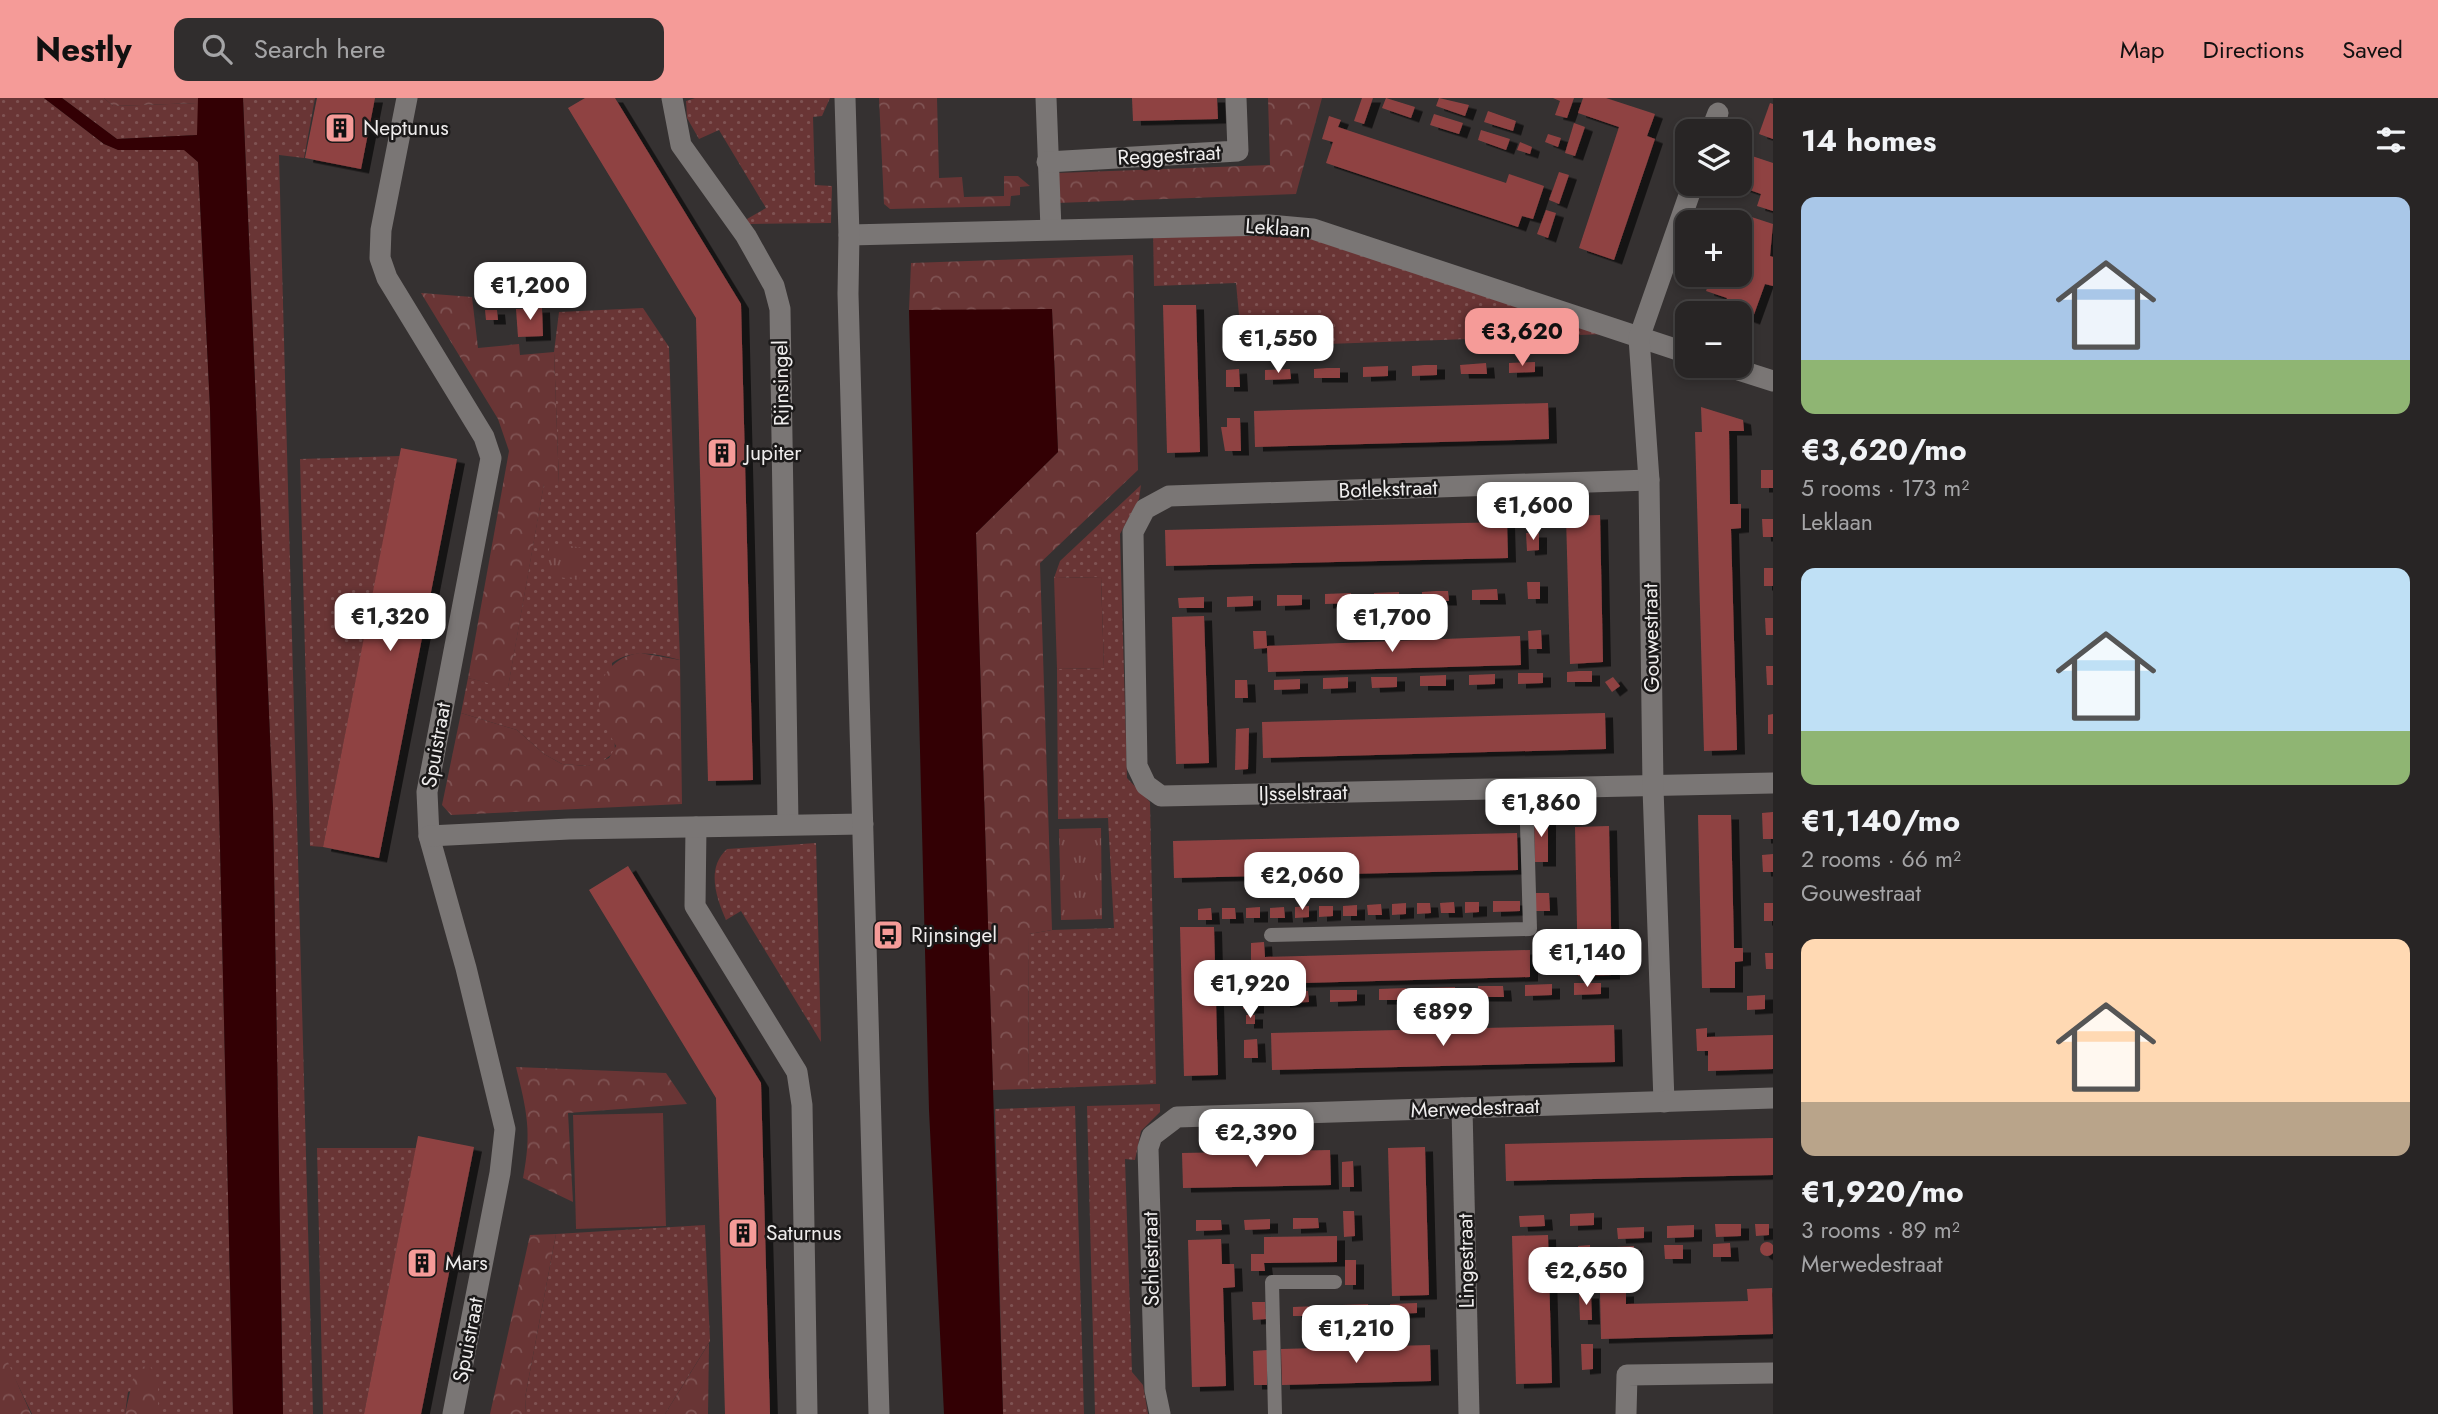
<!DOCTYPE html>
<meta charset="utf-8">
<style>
:root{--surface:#282525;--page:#302d2d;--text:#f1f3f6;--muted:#a5a5a7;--line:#444242;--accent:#f59b98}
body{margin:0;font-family:Jost,sans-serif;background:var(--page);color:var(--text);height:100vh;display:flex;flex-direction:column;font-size:26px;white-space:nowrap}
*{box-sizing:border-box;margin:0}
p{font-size:23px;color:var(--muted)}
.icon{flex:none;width:38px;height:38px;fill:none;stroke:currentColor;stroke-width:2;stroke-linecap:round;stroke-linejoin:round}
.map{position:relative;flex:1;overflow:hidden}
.sheet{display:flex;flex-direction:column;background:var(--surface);width:665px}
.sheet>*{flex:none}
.controls{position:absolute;left:1675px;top:21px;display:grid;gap:14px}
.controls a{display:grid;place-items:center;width:77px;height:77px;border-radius:14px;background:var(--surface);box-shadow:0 4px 10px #0003,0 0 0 2px var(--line);font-size:35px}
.price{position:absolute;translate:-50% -60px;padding:0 16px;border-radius:14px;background:#fff;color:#222;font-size:23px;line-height:46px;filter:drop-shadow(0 2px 4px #0008)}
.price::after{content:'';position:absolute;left:50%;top:42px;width:21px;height:16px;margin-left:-10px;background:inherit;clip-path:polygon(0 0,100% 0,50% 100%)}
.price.selected{background:var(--accent);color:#111}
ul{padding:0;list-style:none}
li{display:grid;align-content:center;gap:14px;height:371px;padding:0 28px}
li span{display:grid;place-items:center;height:217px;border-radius:14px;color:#555}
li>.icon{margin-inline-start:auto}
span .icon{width:126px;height:126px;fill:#fffc;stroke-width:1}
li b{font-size:30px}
h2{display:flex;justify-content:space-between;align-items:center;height:84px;padding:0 28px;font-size:30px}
header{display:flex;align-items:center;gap:42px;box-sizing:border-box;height:98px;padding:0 35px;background:var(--accent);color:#111}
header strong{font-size:33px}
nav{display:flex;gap:38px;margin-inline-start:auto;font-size:24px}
.search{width:490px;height:63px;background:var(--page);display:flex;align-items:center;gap:18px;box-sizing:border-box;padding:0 24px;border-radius:14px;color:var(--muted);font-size:26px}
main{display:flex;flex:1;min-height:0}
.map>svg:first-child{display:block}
.grass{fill:url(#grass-dots)}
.forest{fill:url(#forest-crowns)}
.park{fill:url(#park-tufts)}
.pitch{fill:#693535}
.water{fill:#330004}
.building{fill:#8f4343;filter:url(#shadow)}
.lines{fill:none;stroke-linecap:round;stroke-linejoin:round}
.lane{stroke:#7a7675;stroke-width:14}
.street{stroke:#7a7675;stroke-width:21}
.secondary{stroke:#7a7675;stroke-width:21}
.labels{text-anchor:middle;stroke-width:5;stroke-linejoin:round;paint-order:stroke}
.poi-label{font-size:21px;fill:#efeded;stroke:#1b1919;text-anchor:start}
.street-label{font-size:21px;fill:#efeded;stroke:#1b1919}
</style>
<header>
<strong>Nestly</strong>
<div class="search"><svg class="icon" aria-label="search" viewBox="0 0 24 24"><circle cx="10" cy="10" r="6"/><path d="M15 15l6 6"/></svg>Search here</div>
<nav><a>Map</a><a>Directions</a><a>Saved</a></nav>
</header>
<main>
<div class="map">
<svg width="1773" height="1316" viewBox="0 0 1773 1316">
<defs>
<pattern id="grass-dots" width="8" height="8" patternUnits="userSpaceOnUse" patternTransform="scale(1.75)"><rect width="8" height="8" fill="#693535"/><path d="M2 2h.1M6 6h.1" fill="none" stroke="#7f5353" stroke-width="1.8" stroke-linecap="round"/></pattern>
<pattern id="forest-crowns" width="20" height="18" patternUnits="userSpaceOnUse" patternTransform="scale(1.75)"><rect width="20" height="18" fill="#693535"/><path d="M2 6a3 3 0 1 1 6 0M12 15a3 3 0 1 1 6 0" fill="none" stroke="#7f5353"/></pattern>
<pattern id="park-tufts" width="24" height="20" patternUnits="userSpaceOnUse" patternTransform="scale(1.75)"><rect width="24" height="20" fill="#693535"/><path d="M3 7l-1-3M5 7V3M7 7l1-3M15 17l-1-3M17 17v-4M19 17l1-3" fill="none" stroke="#7f5353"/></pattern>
<filter id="shadow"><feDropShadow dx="8" dy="4.5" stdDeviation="0" flood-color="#0009"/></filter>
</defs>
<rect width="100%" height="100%" fill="#353131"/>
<g class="grass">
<path d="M0 0H44L104 46 119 52H185L198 64 210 310 233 1316H158V1282L128 1294 125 1316H32L0 1250Z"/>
<path d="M62 0H104L113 8 198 5V37L117 41Z"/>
<path d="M243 0H315L304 60 279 57 313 1316H283L273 710Z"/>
<path d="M695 0H830L822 18 813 19 815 87 832 88 831 125 749 126 747 121 766 110 719 32 699 41 687 20 686 3Z"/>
<path d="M1153 133 1292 135 1607 236 1242 249 1236 185 1154 188Z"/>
<path d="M643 210 669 249 680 562C656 556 634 550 612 565L615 654 600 665 588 668 562 666 544 656 517 632 461 615 468 580 508 589 544 385 559 386 554 254 559 214Z"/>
<path d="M400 358 323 749 310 748 300 361Z"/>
<path d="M1141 387 1139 401 1120 436 1127 680 1150 704 1156 986 1028 991 1029 836 1052 832 1114 830 1108 720 1058 721 1057 571 1104 570 1101 479 1054 480 1060 463Z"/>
<path d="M816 745 821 944 741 813 726 822C716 799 706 770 727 751Z"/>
<path d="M1160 1006V1014L1141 1033 1135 1062 1125 1061 1132 1274 1143 1287 1148 1316H1095L1087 1008Z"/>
<path d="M1075 1008 1084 1316H1003L995 1011Z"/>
<path d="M317 1050H416L364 1316H323Z"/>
<path d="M705 1127 710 1243 665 1316H526L525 1300 556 1136Z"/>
</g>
<g class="forest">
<path d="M104 0H198V5L113 8Z"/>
<path d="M879 0H937L939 80 962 79 964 99 1004 98V78H1018L1030 88 1020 89V97L1011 98 1010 108 890 111 884 106Z"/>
<path d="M1268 0H1322L1296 96 1057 105V75L1270 67Z"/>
<path d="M1133 157 1138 372 1040 465 1052 832 1029 836 1028 991 993 992 976 435 1058 354 1052 212H909L911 165Z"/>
<path d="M421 195 472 199 478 250 519 246 520 257 554 254 559 386H544L508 590 468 580 509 353 498 321Z"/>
<path d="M640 555 680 562 682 706 451 717 442 707 461 615 517 632 544 656 562 666 588 668 609 660 616 648C612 640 606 632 603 624 590 592 606 559 640 555Z"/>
<path d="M516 969 666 975 687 1006 568 1015 573 1104 523 1080C532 1034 527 1014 516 969Z"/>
<path d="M556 1136 525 1300 526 1316H490L530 1137Z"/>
<path d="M709 1245 708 1316H665Z"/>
<path d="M0 1250 3 1253 31 1316H0Z"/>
<path d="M150 1268 158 1282V1316H125L134 1276 141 1269Z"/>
</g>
<g class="park">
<path d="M550 445 584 450 579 482 545 477Z"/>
<path d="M1101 730 1102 821 1061 822 1059 731Z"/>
</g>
<g class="pitch">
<path d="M1101 479 1104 570 1057 571 1054 480Z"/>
<path d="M663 1015 666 1128 576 1131 573 1017Z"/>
</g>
<g class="water">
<path d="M44 0H62L117 41 197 37 198 0H243L273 710 283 1316H233L210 310 198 64 184 52H118L104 46Z"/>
<path d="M1052 211 1058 354 976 435 1003 1316H944L929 1012 909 212Z"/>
</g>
<g class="building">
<path d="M317 0H375L361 71 305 60Z"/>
<path d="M585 0H615L741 206 753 682 708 683 696 220 568 10Z"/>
<path d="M1132 0H1217L1218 21 1133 23Z"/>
<path d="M1362 0H1373L1364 26 1354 23Z"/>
<path d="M1386 0 1415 9 1411 20 1382 10Z"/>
<path d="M1439 0 1469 7 1465 18 1436 8Z"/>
<path d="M1553 0H1574L1567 20 1555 17 1560 3Z"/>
<path d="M1583 0H1606L1655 16 1647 38 1655 41 1614 162 1579 150 1619 29 1578 15Z"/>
<path d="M1770 5 1773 6V41L1759 36Z"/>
<path d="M1488 13 1516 23 1513 33 1484 24Z"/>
<path d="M1434 16 1463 25 1459 36 1430 27Z"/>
<path d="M1329 18 1341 22 1338 29 1506 85 1509 76 1544 88 1533 121 1522 118 1518 129 1326 65 1333 44 1322 41Z"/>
<path d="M1574 25 1585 29 1575 58 1565 55Z"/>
<path d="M1481 32 1510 41 1506 52 1478 42Z"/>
<path d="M1548 36 1561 40 1558 49 1545 44Z"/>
<path d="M1520 44 1532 49 1530 56 1517 52Z"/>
<path d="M1752 58 1773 65V113L1757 108 1761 96 1741 89Z"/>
<path d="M1559 74 1569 77 1559 106 1549 102Z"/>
<path d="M1546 112 1556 115 1548 140 1537 136Z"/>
<path d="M1733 113 1773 126 1770 158 1773 159V188L1765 186 1752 222 1723 212 1727 200 1706 193 1712 177H1740L1745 152 1740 150V124H1729Z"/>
<path d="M1163 207H1196L1200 354 1167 355Z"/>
<path d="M542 210 543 238 518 239 516 211Z"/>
<path d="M485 212H497L498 222H486Z"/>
<path d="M1225 223H1238L1239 240H1225Z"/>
<path d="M1535 264V274L1509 275V265Z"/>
<path d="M1486 265 1487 276H1461L1460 267Z"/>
<path d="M1425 267H1437V277L1412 278V268Z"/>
<path d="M1388 268V278L1363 279V269Z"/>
<path d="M1327 270H1340V280H1314V271Z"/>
<path d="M1239 271 1240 289H1226V272Z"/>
<path d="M1290 271 1291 281 1265 282V272Z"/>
<path d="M1548 305 1549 341 1255 349 1254 313Z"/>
<path d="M1701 309 1743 322 1744 333H1729L1730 406H1741V430L1731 431 1737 652 1704 653 1695 334H1702Z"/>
<path d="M1227 320H1240L1241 353H1225L1221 329H1227Z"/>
<path d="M401 350 457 361 379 760 323 749Z"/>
<rect x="1761" y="372" width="12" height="18"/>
<path d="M1600 417 1603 564 1570 566 1566 418Z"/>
<path d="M1762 421H1773V439H1763Z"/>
<path d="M1507 424 1508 460 1166 468 1165 432Z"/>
<path d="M1526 435H1539V452L1527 453Z"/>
<rect x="1764" y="470" width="9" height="18"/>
<path d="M1527 484H1540V501H1528Z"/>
<path d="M1497 491 1498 502H1472V492Z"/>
<path d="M1436 493H1448L1449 503H1422V494Z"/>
<path d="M1399 494V504L1374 505V495Z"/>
<path d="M1351 495V505L1325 506V496Z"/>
<path d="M1277 497H1302V507L1277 508Z"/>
<path d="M1253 498V508L1227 509V499Z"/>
<path d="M1204 499V510H1179L1178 500Z"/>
<path d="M1204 518 1209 665 1176 666 1172 519Z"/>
<path d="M1765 520H1773V537H1766Z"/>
<path d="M1541 532 1542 551H1529L1528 533Z"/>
<path d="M1253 533H1266L1267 548 1520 538 1521 567 1268 574 1267 550 1254 551Z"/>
<path d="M1766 568H1773V587H1767Z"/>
<path d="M1579 573H1592V584H1567V574Z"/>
<path d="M1518 575H1543V585L1518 586Z"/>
<path d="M1495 576V586L1469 587V577Z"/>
<path d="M1446 577V588H1420V578Z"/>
<path d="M1348 579V590L1323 591V580Z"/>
<path d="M1371 579H1397V589L1372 590Z"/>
<path d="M1613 579 1620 588 1612 594 1605 584Z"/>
<path d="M1300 581V591L1274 592V582Z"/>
<path d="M1235 582H1247L1248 600H1235Z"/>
<path d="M1605 615 1606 651 1263 660 1262 624Z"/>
<path d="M1773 616V636H1768V617Z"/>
<path d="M1249 630 1248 671 1235 672 1236 631Z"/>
<path d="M1773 714V741H1763L1762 715Z"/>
<path d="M1698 717H1731L1734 850H1743V863L1735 864V890H1702Z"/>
<path d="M1534 719H1548V764H1535Z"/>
<path d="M1609 728 1612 877 1578 878 1575 729Z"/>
<path d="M1517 735 1518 772 1174 780 1173 743Z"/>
<path d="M1773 756V774H1763L1762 757Z"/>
<path d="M628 768 761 985 770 1316H725L716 1000 589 792Z"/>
<path d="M1536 795H1549L1550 813H1536Z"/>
<path d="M1493 803H1520V813L1493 814Z"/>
<path d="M1454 804 1455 815H1441L1440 805Z"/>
<path d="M1465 804H1479V814L1465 815Z"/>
<path d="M1406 805V816L1392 817V806Z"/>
<path d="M1417 805H1430L1431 815 1417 816Z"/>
<rect x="1764" y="805" width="9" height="18"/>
<path d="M1381 806 1382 817H1368L1367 807Z"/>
<path d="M1357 807V818H1343V808Z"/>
<path d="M1309 808V819L1295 820V809Z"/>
<path d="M1319 808H1333V818L1319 819Z"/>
<path d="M1260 809V820H1246V810Z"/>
<path d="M1284 809 1285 820H1270V810Z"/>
<path d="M1211 810 1212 822H1198V811Z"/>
<path d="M1222 810H1235L1236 821H1222Z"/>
<path d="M1180 829H1214L1218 977 1184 978Z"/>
<path d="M1537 843H1551V862H1538Z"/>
<path d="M1264 844 1265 859 1530 852V879L1265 886V862L1251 863V845Z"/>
<path d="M1765 855H1773V871H1766Z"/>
<path d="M1574 885H1601V896L1574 897Z"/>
<path d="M1552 886V897L1525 898V887Z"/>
<path d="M1478 888H1503L1504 899H1478Z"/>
<path d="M1455 889V900L1428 901V890Z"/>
<path d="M1406 890V902H1379V891Z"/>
<path d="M1330 892H1357V903L1330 904Z"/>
<rect x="1243" y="893" width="13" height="18"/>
<path d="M1308 893 1309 904 1282 905 1281 894Z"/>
<path d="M1765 897V911L1747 912V898Z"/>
<rect x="1246" y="917" width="9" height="9"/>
<path d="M1614 927 1615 964 1272 972 1271 935Z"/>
<path d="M1707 930V939L1773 937V971L1708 973V953H1697L1696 931Z"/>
<path d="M1257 941 1258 960H1244V942Z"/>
<path d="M418 1038 474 1049 421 1316H364Z"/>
<path d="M1773 1040V1077L1506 1083 1505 1046Z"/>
<path d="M1425 1049 1429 1197 1392 1198 1388 1050Z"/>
<path d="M1330 1052 1331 1087 1183 1090 1182 1055Z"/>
<path d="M1353 1063 1354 1089H1342V1064Z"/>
<path d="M1343 1113H1354L1355 1138 1344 1139Z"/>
<path d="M1594 1115V1127L1570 1128V1116Z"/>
<path d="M1544 1117 1545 1128 1520 1129 1519 1118Z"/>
<path d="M1293 1120H1318L1319 1130 1293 1131Z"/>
<path d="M1270 1121V1131L1245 1132 1244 1122Z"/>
<path d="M1196 1122H1221L1222 1132 1196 1133Z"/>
<path d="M1715 1126H1741V1138L1716 1139Z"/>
<path d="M1755 1126H1769V1137L1756 1138Z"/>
<path d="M1694 1127V1139L1667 1140V1128Z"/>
<path d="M1644 1129V1140L1618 1141 1617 1130Z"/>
<path d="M1548 1137 1552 1285 1516 1286 1512 1138Z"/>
<path d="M1337 1138V1164L1264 1165 1265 1173H1251V1156H1264V1139Z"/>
<path d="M1221 1141 1222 1166H1234L1235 1189 1223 1190 1226 1288 1192 1289 1188 1142Z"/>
<circle cx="1767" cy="1151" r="7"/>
<path d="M1730 1145 1731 1159H1713V1146Z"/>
<path d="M1590 1147 1591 1174H1579L1578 1148Z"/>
<path d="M1664 1147H1683V1161H1665Z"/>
<path d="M1634 1148V1162H1616V1149Z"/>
<rect x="1345" y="1162" width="11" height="25"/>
<path d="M1772 1190 1773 1236 1601 1241 1600 1195 1626 1194V1206L1748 1203 1747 1191Z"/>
<path d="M1579 1196H1591L1592 1222H1580Z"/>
<path d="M1252 1204H1265L1266 1221 1253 1222Z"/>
<path d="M1417 1205V1215L1391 1216 1390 1206Z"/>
<path d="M1368 1206 1369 1216 1342 1217V1207Z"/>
<path d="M1319 1208V1218H1293V1209Z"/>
<path d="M1581 1246H1593V1271L1582 1272Z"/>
<path d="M1430 1247 1431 1283 1282 1287 1281 1251Z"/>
<path d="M1267 1252V1287H1254L1253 1253Z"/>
</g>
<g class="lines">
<g class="lane">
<path d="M1271 837 1530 831 1526 692"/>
<path d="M1275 1316 1272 1184H1335"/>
</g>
<g class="street">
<path d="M407 0 381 132 380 160 387 180 484 339 491 360 427 694 429 738 466 870 505 1031 500 1075 453 1316"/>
<path d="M672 0 681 47 746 138 774 188 780 211 788 726"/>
<path d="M1046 0 1051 131"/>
<path d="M1711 33 1718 15"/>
<path d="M1047 64 1238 53 1236 0"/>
<path d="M849 137 1269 127 1313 131 1687 255"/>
<path d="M1726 268 1773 283"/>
<path d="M1649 382 1169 398 1145 411 1133 434 1137 668 1146 687 1161 698 1773 685"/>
<path d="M696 729 695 808 797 974 802 1007 807 1316"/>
<path d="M429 738 569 731 863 726"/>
<path d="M1664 1004 1653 690 1649 382 1639 240 1693 86"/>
<path d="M1462 1010 1469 1316"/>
<path d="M1160 1316 1155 1292 1148 1050 1152 1038 1177 1019 1773 1000"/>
<path d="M1626 1316 1627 1277 1773 1275"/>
</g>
<path class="secondary" d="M845 0 849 137 848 196 879 1316"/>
</g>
<defs>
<g id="building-square" transform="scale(1.575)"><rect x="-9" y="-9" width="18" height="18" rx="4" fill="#f59b98" stroke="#1b1919"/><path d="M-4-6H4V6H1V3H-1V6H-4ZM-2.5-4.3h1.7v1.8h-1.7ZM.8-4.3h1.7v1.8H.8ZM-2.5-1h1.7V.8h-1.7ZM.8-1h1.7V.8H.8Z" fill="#111"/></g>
<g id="bus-square" transform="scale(1.575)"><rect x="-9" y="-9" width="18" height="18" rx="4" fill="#f59b98" stroke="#1b1919"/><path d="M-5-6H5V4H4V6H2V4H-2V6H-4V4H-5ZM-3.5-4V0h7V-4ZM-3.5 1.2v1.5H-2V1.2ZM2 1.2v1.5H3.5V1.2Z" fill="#111"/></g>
</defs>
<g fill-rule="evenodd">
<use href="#building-square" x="340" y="30"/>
<use href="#building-square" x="722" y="355"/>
<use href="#bus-square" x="888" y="837"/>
<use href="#building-square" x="743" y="1135"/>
<use href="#building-square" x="422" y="1165"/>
</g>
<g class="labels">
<g class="poi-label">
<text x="363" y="37">Neptunus</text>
<text x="745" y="362">Jupiter</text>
<text x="911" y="844">Rijnsingel</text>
<text x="766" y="1142">Saturnus</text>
<text x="445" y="1172">Mars</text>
</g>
<g class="street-label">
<text transform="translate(1169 57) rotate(-3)" y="7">Reggestraat</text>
<text transform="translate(1278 130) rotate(4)" y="7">Leklaan</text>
<text transform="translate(781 285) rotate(-91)" y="7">Rijnsingel</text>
<text transform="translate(1388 391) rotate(-2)" y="7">Botlekstraat</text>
<text transform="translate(1651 540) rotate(-91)" y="7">Gouwestraat</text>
<text transform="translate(436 647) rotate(-80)" y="7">Spuistraat</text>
<text transform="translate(1303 695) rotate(-1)" y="7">IJsselstraat</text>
<text transform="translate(1475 1010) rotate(-2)" y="7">Merwedestraat</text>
<text transform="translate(1151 1161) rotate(-91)" y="7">Schiestraat</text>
<text transform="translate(1466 1163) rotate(-91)" y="7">Lingestraat</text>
<text transform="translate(468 1242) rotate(-79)" y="7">Spuistraat</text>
</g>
</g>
</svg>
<div class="controls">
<a><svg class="icon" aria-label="layers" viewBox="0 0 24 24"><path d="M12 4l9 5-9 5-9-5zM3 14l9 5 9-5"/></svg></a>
<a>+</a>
<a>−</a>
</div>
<b class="price" style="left:530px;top:224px">€1,200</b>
<b class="price selected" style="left:1522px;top:270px">€3,620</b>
<b class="price" style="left:1278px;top:277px">€1,550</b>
<b class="price" style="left:1533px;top:444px">€1,600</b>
<b class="price" style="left:390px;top:555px">€1,320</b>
<b class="price" style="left:1392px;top:556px">€1,700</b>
<b class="price" style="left:1541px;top:741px">€1,860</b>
<b class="price" style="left:1302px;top:814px">€2,060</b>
<b class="price" style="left:1587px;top:891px">€1,140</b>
<b class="price" style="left:1250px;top:922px">€1,920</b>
<b class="price" style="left:1443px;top:950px">€899</b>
<b class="price" style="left:1256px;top:1071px">€2,390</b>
<b class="price" style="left:1586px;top:1209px">€2,650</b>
<b class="price" style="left:1356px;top:1267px">€1,210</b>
</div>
<section class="sheet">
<h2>14 homes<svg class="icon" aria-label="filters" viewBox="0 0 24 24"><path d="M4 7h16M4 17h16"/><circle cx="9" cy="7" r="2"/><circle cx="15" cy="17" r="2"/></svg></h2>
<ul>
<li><span style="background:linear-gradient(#a9c7e8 75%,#8fb573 0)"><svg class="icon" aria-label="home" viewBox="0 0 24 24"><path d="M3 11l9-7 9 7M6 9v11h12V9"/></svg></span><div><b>€3,620/mo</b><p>5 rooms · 173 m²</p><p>Leklaan</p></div></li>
<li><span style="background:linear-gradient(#bfe0f5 75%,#8fb573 0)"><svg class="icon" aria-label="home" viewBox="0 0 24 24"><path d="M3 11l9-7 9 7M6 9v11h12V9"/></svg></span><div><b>€1,140/mo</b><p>2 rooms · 66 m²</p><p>Gouwestraat</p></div></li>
<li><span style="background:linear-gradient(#ffd9b3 75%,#b9a48a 0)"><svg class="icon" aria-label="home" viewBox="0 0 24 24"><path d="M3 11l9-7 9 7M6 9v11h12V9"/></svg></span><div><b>€1,920/mo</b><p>3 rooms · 89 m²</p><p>Merwedestraat</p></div></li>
</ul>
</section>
</main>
